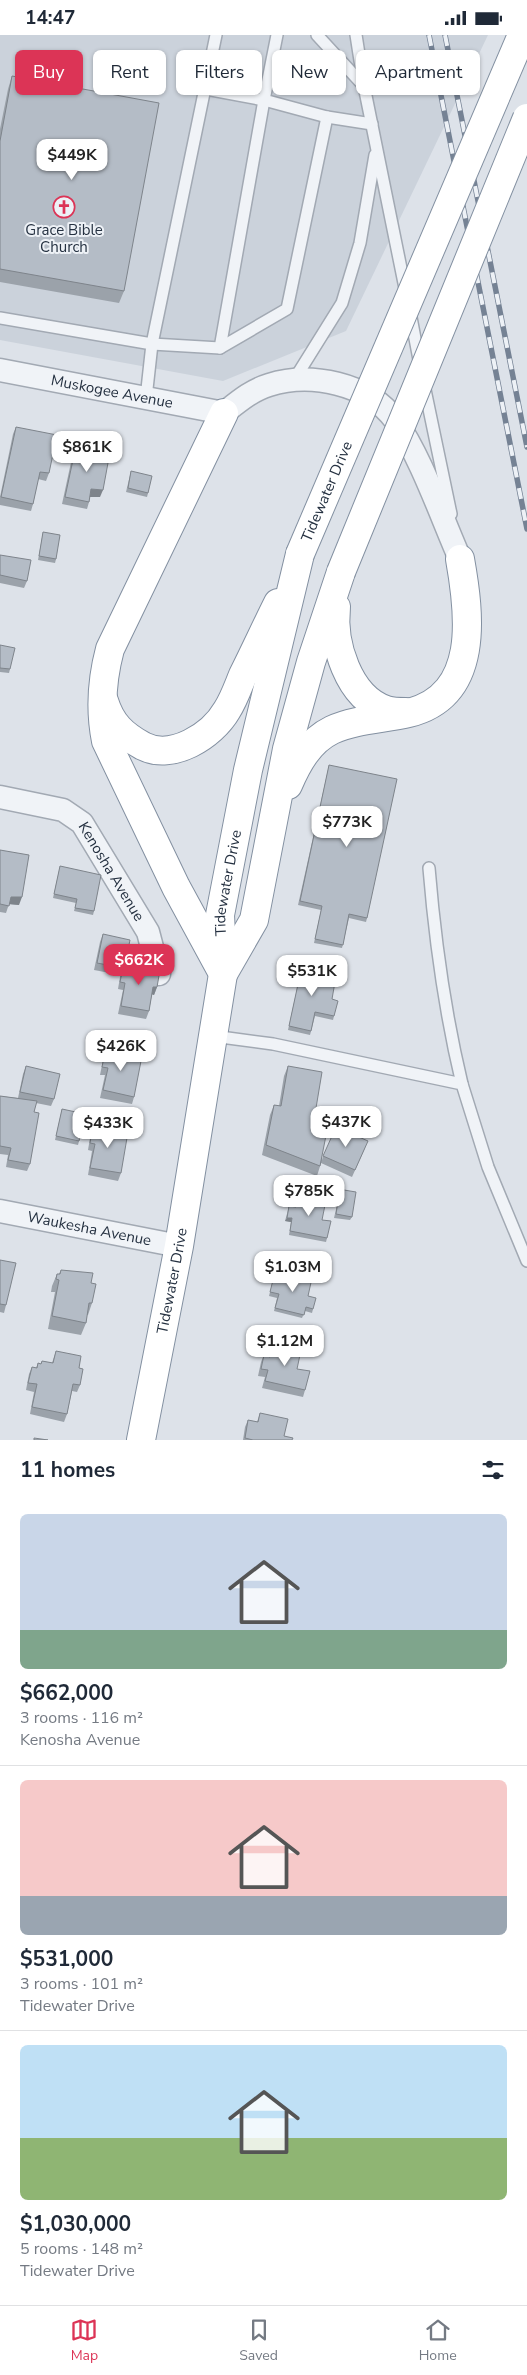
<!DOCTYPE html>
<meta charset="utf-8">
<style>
:root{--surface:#fff;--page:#f2f2f3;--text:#1f2937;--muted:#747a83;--line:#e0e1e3;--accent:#dc3456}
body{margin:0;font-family:"Nunito Sans",sans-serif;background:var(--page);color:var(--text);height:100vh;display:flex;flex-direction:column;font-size:19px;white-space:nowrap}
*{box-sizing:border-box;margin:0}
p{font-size:16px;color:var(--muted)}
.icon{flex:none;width:28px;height:28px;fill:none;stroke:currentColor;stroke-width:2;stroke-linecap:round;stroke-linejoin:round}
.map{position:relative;height:1405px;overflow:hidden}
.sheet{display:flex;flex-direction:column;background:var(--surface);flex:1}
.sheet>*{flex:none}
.hud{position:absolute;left:15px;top:15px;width:498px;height:45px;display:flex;gap:10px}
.price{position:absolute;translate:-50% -42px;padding:0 11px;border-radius:10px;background:#fff;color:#222;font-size:16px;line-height:32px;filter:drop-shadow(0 1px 2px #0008)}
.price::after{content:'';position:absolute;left:50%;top:30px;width:15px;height:11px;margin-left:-8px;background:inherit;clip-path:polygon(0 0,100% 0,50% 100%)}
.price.on{background:var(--accent);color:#fff}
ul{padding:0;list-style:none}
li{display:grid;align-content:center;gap:10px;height:265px;padding:0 20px}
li+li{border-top:1px solid var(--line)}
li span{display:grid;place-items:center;height:155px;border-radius:8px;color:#555}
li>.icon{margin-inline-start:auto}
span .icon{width:90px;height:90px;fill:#fffc;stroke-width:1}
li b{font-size:21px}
h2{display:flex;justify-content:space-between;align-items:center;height:60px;padding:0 20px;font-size:21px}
.pill{padding:0 18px;border-radius:8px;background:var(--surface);box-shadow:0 1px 4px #0004;font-size:18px;line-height:45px}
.pill.on{background:var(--accent);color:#fff}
.status{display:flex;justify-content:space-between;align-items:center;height:35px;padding:0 25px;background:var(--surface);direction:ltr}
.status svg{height:14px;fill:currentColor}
.dock{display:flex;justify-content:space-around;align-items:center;height:70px;border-top:1px solid var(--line);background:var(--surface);font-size:14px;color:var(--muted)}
.dock a{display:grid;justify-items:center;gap:2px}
.dock .on{color:var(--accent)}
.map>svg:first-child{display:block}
.built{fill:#cbd2db}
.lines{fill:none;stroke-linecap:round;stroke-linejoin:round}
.lane-casing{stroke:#a2a9b3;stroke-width:14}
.street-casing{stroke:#a2a9b3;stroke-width:25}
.highway-casing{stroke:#8390a1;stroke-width:30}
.lane{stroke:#f0f3f7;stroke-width:11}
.street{stroke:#f0f3f7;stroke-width:22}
.highway{stroke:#fff;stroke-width:28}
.rail-casing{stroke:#758294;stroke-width:5.5}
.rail{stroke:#edf1f6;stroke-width:4;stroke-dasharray:11;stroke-linecap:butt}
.highway-bridge-casing{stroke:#8390a1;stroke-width:30;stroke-linecap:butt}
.highway-bridge{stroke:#fff;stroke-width:28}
.wall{fill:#9ba2aa}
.shaded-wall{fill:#7e848b}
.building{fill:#b4bcc6;stroke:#7e848b}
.labels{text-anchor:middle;stroke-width:4;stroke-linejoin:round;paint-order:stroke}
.poi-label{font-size:15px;fill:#253141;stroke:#edf1f6}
.street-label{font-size:15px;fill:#253141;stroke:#edf1f6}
</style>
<div class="status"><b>14:47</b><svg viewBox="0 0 49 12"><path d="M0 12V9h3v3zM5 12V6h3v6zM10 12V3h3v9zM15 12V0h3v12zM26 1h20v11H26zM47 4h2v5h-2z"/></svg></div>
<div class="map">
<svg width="527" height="1405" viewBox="0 0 527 1405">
<rect width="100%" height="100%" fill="#dde2e9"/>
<path class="built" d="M0 0H488L346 296 223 346 0 305Z"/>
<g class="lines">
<g class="lane-casing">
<g id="lane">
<path d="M277 0 264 65 327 82 372 89"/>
<path d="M317 0 364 51"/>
<path d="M356 0 364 51 406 258"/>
<path d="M206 54 264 65 220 313"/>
<path d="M410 277 420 330"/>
<path d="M0 283 152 309 220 313 287 274 327 82"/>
<path d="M294 345 342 268 360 208 375 120"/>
<path d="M424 350 451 479"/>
<path d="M146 363 152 309 216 0"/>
<path d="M429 833C435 906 445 978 462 1049"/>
<path d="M213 1001 273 1009 462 1049 488 1132 527 1226"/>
</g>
</g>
<g class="street-casing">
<g id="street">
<path id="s1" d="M0 335 224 378C238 367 252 355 269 350 310 337 368 348 395 385 421 422 441 481 460 524"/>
<path id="s2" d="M0 762 63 775 82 788 148 897 159 939"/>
<path id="s3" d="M0 1176 179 1211"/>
</g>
</g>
<g class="highway-casing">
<g id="highway">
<path d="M336 572C332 608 348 662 386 675 392 677 400 677 406 677"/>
<path d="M104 666C111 689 123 700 143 711 172 726 212 701 227 675 234 664 238 652 243 640 255 616 266 592 278 568"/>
<path d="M288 750C297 729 309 706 332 695 356 684 384 684 409 678 480 660 470 580 460 524"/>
<path d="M220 933 176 852 106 706C100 676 102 644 110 614L224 378"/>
<path d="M223 939 254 885 287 714 311 627 341 537"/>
<path id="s4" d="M141 1405 179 1211 223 939 220 880 248 735 300 519"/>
</g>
</g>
<use href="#lane" class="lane"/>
<use href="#street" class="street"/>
<use href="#highway" class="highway"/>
<g class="rail-casing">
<g id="rail">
<path d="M429 0 527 494"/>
<path d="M445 0 527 412"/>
</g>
</g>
<use href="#rail" class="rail"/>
<g class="highway-bridge-casing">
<g id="highway-bridge">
<path id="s5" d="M300 519 522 0"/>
<path d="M341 537 527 83"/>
</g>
</g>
<use href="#highway-bridge" class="highway-bridge"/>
</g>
<g class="wall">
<path d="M12 41 124 256 119 268 0 247V94L8 54Z"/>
<path d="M16 392 49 438 46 446 38 444 33 469 31 476 0 470V462L13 399Z"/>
<path d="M76 411 100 462H90L89 467 87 474 62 469 73 418Z"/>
<path d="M131 436 148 458 147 462 126 457Z"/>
<path d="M43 497 56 524 55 528 38 525Z"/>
<path d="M0 520 27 546 24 553 0 548Z"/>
<path d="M0 610 10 634 9 638 0 637Z"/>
<path d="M329 730 367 883 366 887 349 883 342 913 314 908 321 875 298 870Z"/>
<path d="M0 815 19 870 9 869 6 878 0 877Z"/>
<path d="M60 831 94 876 93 880 74 876 76 868 53 863Z"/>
<path d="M103 899 126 924 125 929 157 952 154 960 152 959 149 976 146 984 118 979 123 955 118 954 121 936 123 931 118 930 115 939 94 935 100 907Z"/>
<path d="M303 926 323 944 332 964 334 981 333 985 315 981 310 1000 288 995Z"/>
<path d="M106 1013 134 1062 132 1069 100 1063 105 1040H100L104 1020Z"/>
<path d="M26 1031 54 1064 51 1071 36 1068 34 1077 30 1129 27 1136 6 1132 8 1120 0 1119V1061L18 1063 23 1039Z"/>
<path d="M288 1031 315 1079 322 1125 323 1121 365 1113 352 1142 321 1128 317 1141 262 1120 270 1080 274 1070 279 1071 284 1041Z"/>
<path d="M62 1074 79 1106 78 1110 55 1105Z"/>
<path d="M93 1090 121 1138 118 1146 88 1140 92 1116 88 1115 91 1097Z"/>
<path d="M332 1153 352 1182 350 1185 334 1183 337 1170 328 1168Z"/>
<path d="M298 1160 322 1185 327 1203 326 1207 289 1200 291 1187 285 1186 288 1175 289 1171 296 1172Z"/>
<path d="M0 1225 6 1270 4 1278 0 1277Z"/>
<path d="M61 1235 91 1248 92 1268 88 1280H87L86 1288 81 1300 48 1294 55 1257H51L52 1251 57 1239H59Z"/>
<path d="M284 1236 308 1261 313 1274 312 1278 305 1276 302 1283 274 1276 277 1263 269 1261 273 1245 280 1246Z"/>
<path d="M273 1308 297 1334 305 1355 303 1362 262 1353 265 1342 258 1341 261 1327 264 1320 269 1321Z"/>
<path d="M56 1316 79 1333 80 1350 77 1357 72 1356 67 1379 64 1387 30 1379 34 1357 26 1355 29 1339 32 1332 36 1333 38 1328 41 1329 42 1326 52 1328Z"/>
<path d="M260 1378 284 1401 292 1405H243L245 1392 248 1385 257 1387Z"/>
</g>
<g class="shaded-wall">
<path d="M91 454 103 455 100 462H88Z"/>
<path d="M11 862H22L19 870 8 869Z"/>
<path d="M153 952H157L154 960 151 959Z"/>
<path d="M287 1183H292L291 1187 285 1186Z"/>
</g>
<g class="building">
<path d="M12 41 159 68 124 256 0 234V106Z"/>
<path d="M16 392 57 400 49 438 40 437 33 469 1 462Z"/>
<path d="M76 411 110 417 103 455 91 454 89 467 65 462Z"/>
<path d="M131 436 152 441 148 458 128 453Z"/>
<path d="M43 497 60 500 56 524 39 521Z"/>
<path d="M0 520 31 525 27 546 0 540Z"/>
<path d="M0 610 15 613 10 634 0 633Z"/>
<path d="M329 730 397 744 367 883 349 879 343 910 315 904 322 871 300 866Z"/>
<path d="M0 815 29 820 22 862H11L9 871 0 869Z"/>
<path d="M60 831 101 840 94 876 75 873 77 864 54 859Z"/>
<path d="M103 899 130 905 126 924 120 923 118 932 97 928Z"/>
<path d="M303 926 326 931 323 944 335 947 332 964 338 966 334 981 315 977 311 996 289 991Z"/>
<path d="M124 928 160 935 157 952H153L149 976 121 971 125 948 120 947Z"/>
<path d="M106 1013 142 1021 134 1062 103 1055 108 1033 102 1032Z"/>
<path d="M26 1031 60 1039 54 1064 20 1057Z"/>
<path d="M288 1031 322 1037 315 1079 330 1080 320 1131 266 1110 274 1070 281 1071Z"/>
<path d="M0 1061 37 1066 34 1077 39 1078 30 1129 8 1125 11 1113 0 1111Z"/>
<path d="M62 1074 85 1079 79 1106 56 1101Z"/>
<path d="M93 1090 128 1097 121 1138 90 1133 95 1109 90 1108Z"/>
<path d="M336 1092 368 1106 355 1135 323 1121Z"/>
<path d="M332 1153 356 1157 352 1182 336 1179 338 1166 329 1164Z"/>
<path d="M298 1160 326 1165 322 1185 331 1186 327 1203 290 1196 292 1183H287L289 1171 296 1172Z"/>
<path d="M0 1225 16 1228 6 1270 0 1269Z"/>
<path d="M61 1235 93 1238 91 1248 96 1249 92 1268H89L86 1288 52 1281 59 1245 56 1244 57 1239H60Z"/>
<path d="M284 1236 312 1243 308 1261 316 1263 313 1274 306 1272 304 1280 275 1273 279 1259 270 1257 273 1245 281 1246Z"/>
<path d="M273 1308 301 1315 297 1334 310 1336 305 1355 265 1346 268 1335 261 1334 264 1320 270 1322Z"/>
<path d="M56 1316 81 1321 79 1333 83 1334 80 1350 73 1349 67 1379 32 1372 37 1349 28 1348 32 1332 37 1333 38 1328 41 1329 42 1326 53 1328Z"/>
<path d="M260 1378 288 1384 284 1401 293 1403 292 1405H253L245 1403 248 1385 258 1387Z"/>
<path d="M34 1403 48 1405H34Z"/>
</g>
<defs>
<g id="church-ring" transform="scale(1.125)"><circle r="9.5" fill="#edf1f6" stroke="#dc3456" stroke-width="1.5"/><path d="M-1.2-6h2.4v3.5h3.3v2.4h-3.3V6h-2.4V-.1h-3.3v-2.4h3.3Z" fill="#dc3456"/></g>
</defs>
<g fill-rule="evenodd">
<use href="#church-ring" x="64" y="172"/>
</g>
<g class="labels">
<g class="poi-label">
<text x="64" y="200">Grace Bible<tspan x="64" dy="17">Church</tspan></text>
</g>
<g class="street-label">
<text dy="5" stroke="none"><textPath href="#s1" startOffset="114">Muskogee Avenue</textPath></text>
<text dy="5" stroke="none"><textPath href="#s5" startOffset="68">Tidewater Drive</textPath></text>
<text dy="5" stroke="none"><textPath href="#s2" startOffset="144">Kenosha Avenue</textPath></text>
<text dy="5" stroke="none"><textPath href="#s4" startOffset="565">Tidewater Drive</textPath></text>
<text dy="5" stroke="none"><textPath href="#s3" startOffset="91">Waukesha Avenue</textPath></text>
<text dy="5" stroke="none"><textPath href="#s4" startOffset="162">Tidewater Drive</textPath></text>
</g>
</g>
</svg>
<b class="price" style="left:72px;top:146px">$449K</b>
<b class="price" style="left:87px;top:438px">$861K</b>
<b class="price" style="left:347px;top:813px">$773K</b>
<b class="price on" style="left:139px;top:951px">$662K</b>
<b class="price" style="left:312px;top:962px">$531K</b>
<b class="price" style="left:121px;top:1037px">$426K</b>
<b class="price" style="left:346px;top:1113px">$437K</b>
<b class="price" style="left:108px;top:1114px">$433K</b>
<b class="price" style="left:309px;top:1182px">$785K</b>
<b class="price" style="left:293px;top:1258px">$1.03M</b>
<b class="price" style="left:285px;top:1332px">$1.12M</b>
<div class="hud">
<a class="pill on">Buy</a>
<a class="pill">Rent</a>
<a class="pill">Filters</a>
<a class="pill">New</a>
<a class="pill">Apartment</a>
</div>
</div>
<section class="sheet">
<h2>11 homes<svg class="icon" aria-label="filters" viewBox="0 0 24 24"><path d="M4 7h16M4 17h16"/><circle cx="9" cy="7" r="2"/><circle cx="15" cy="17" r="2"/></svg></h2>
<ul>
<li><span style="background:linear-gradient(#c9d6e8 75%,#7fa58c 0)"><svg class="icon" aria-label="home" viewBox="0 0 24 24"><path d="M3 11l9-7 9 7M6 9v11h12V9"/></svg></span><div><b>$662,000</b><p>3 rooms · 116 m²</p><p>Kenosha Avenue</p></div></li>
<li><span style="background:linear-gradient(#f6c9c9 75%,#9aa5b1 0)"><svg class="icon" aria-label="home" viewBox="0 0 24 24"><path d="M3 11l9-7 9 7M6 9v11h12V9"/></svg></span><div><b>$531,000</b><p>3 rooms · 101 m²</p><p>Tidewater Drive</p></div></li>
<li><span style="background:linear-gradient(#bfe0f5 60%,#8fb573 0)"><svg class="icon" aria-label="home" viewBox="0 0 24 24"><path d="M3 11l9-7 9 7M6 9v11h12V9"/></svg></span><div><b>$1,030,000</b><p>5 rooms · 148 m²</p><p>Tidewater Drive</p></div></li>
</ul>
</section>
<nav class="dock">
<a class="on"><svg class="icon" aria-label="map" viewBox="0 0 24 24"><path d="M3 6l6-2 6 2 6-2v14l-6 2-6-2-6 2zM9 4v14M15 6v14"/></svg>Map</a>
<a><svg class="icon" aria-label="saved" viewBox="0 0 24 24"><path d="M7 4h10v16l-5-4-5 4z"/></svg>Saved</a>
<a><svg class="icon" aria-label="home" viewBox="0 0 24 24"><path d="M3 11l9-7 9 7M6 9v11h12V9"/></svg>Home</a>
</nav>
